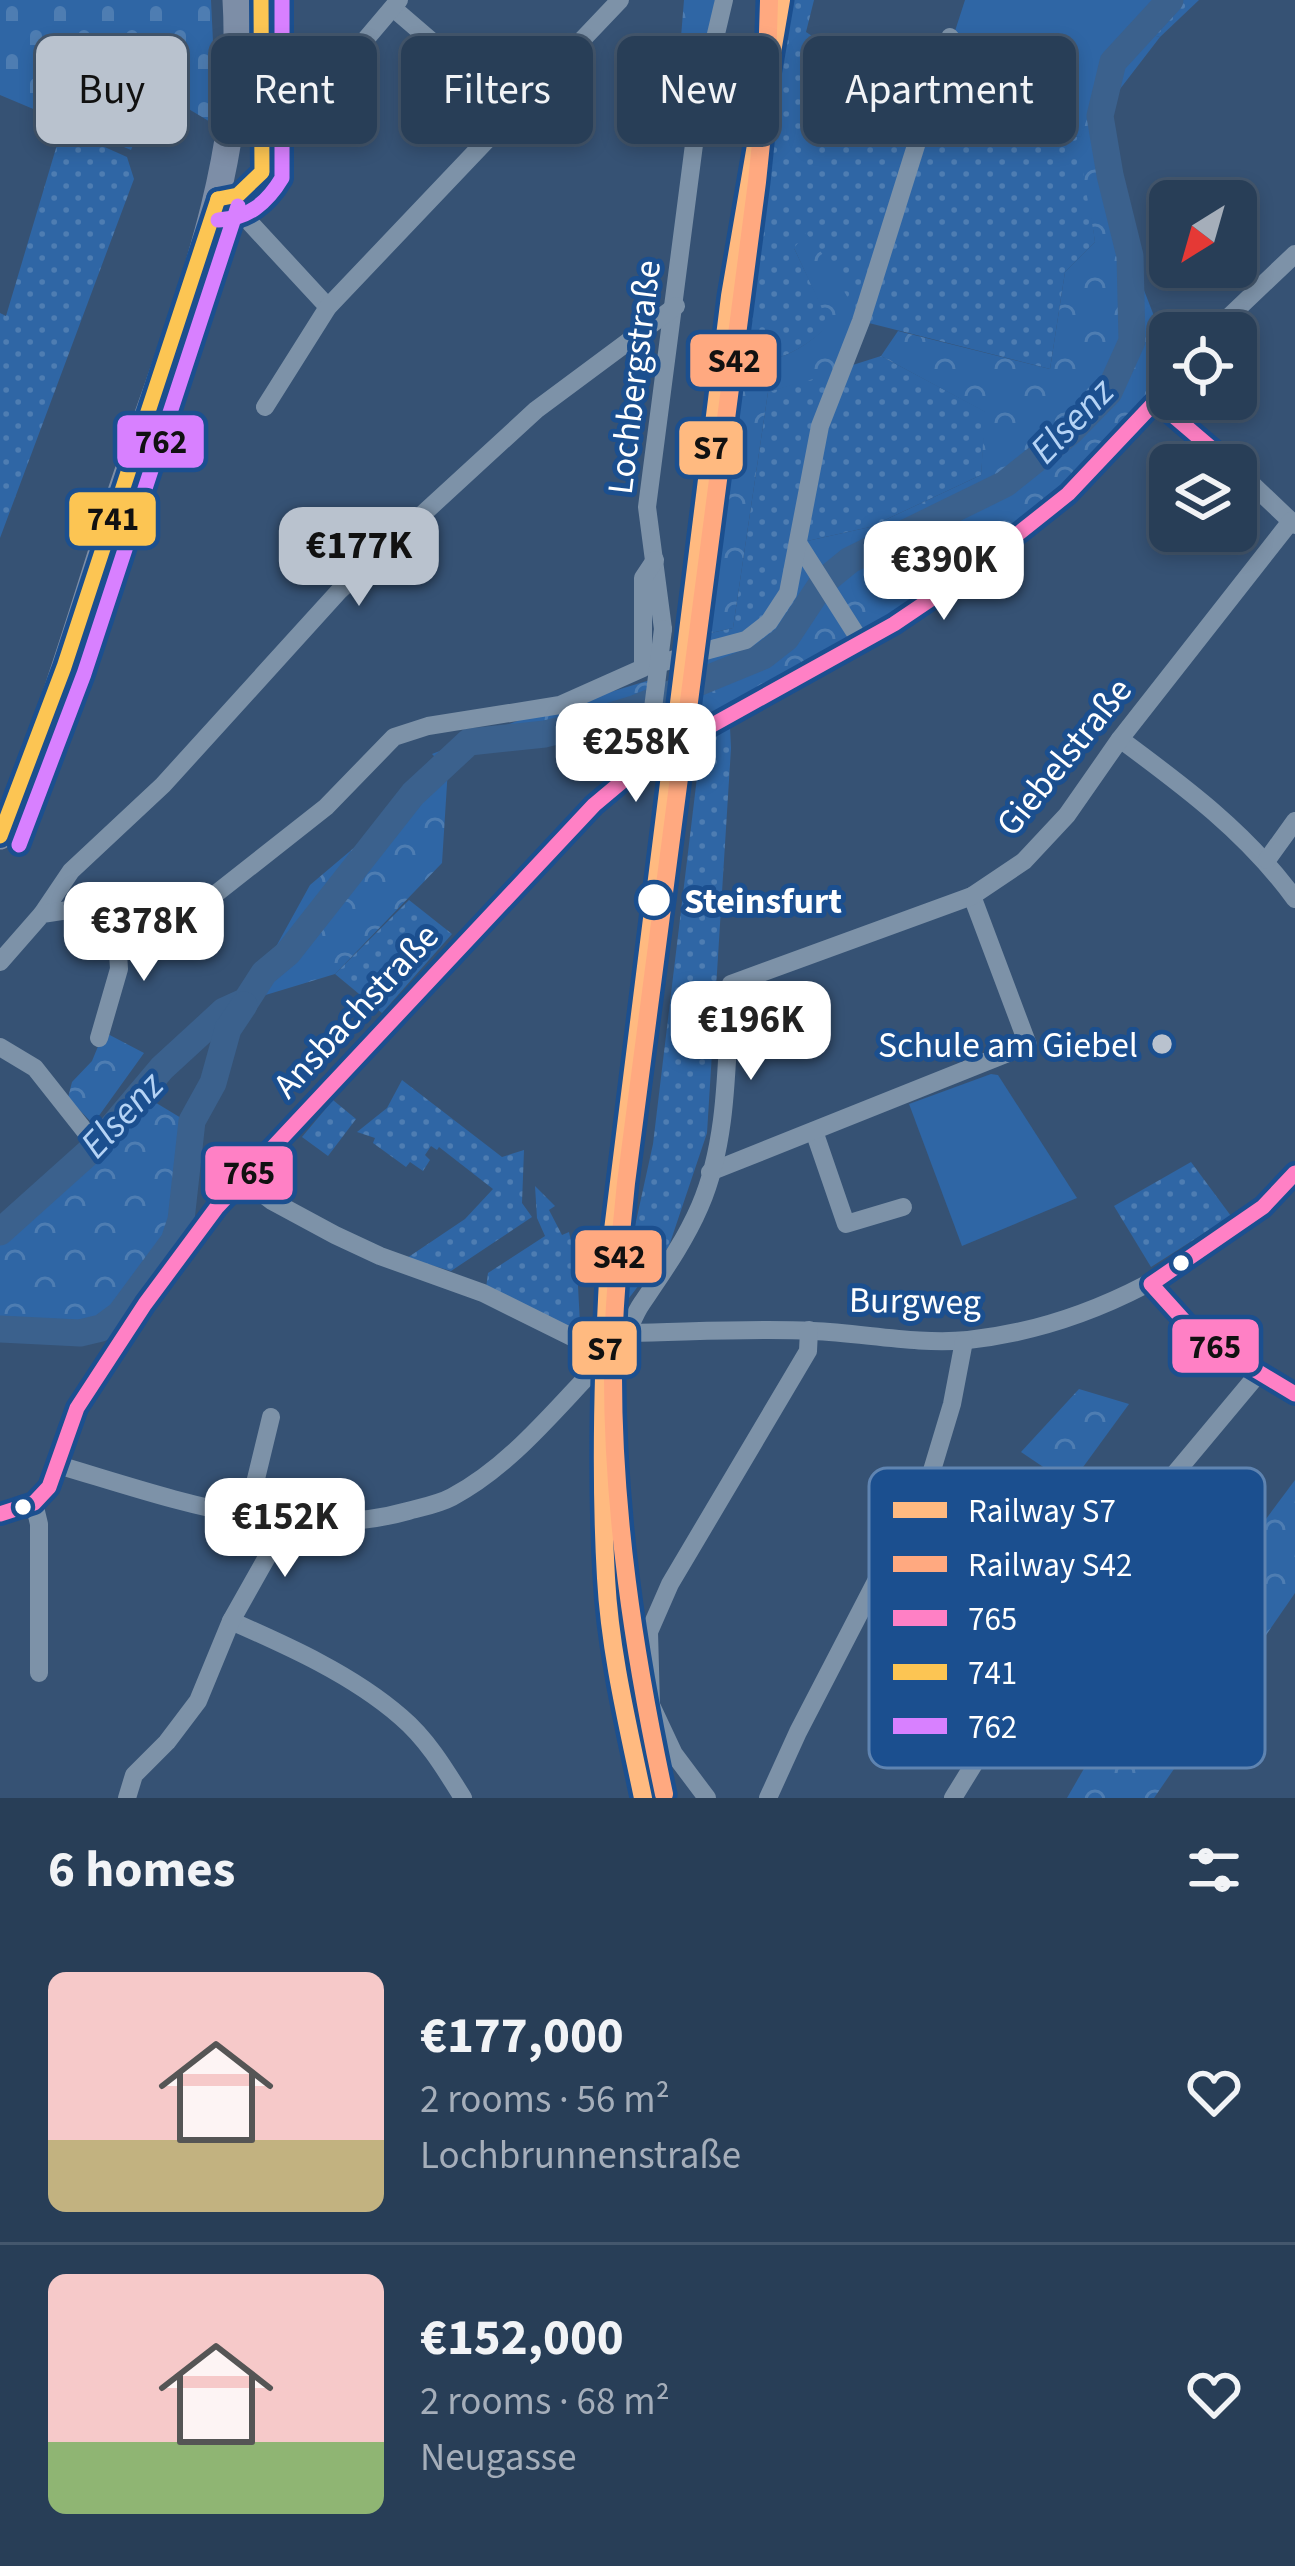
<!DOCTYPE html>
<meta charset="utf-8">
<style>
:root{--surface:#283e57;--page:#30455d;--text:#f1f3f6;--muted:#a5aeba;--line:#44576d;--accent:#b9c2ce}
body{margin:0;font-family:"Source Sans 3",sans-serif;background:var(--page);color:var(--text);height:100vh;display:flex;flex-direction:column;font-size:45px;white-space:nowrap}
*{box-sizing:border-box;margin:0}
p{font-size:39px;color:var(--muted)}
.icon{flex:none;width:66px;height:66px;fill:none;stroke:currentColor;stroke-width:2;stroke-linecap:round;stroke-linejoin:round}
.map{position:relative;height:1798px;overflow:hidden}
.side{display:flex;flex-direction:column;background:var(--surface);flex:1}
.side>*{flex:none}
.guide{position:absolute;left:36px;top:36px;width:1224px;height:108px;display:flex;gap:24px}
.needle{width:78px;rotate:217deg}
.controls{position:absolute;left:1149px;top:180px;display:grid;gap:24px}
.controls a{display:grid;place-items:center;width:108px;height:108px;border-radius:18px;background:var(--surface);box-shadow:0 6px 18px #0003,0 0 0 3px var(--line);font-size:60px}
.price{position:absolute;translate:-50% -102px;padding:0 27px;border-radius:24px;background:#fff;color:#222;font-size:39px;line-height:78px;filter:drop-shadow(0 3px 6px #0008)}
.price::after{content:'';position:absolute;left:50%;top:72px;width:36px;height:27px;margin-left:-18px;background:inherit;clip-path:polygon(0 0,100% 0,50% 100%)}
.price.on{background:var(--accent);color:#111}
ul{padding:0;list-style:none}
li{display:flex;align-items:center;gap:36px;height:300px;padding:0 48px}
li+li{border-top:3px solid var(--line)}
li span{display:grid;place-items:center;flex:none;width:336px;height:240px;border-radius:18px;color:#555}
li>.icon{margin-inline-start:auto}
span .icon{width:144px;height:144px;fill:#fffc;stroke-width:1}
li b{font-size:51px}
h2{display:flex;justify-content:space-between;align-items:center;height:144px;padding:0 48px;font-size:51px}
.tag{padding:0 42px;border-radius:18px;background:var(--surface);box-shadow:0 6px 18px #0003,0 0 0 3px var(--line);font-size:42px;line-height:108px}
.tag.on{background:var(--accent);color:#111}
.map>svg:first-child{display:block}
.grass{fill:url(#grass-dots)}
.forest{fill:url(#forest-crowns)}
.cemetery{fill:url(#cemetery-stones)}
.garden{fill:#2f66a5}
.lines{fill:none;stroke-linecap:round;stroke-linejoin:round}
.river{stroke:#3b618d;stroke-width:27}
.street{stroke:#7d92a8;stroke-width:18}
.primary{stroke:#7d8ea7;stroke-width:27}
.street-bridge{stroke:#7d92a8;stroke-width:18}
.bus-1-casing{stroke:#1b4f8f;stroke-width:24}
.bus-2-casing{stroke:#1b4f8f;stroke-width:24}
.bus-3-casing{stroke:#1b4f8f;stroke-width:24}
.bus-1{stroke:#ff80c5;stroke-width:15}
.bus-2{stroke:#fcc553;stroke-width:15}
.bus-3{stroke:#d880ff;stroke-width:15}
.rail-1-casing{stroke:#1b4f8f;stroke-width:27}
.rail-2-casing{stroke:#1b4f8f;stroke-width:27}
.rail-1{stroke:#ffba80;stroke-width:18}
.rail-2{stroke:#ffa980;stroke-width:18}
.stop-dot{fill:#fff;stroke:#1b4f8f;stroke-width:4.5}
.poi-dot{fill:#b9c2ce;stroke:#1b4f8f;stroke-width:4.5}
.labels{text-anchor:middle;stroke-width:10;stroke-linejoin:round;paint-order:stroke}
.street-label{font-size:36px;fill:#fff;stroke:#1b4f8f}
.stop-label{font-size:36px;font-weight:bold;fill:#fff;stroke:#1b4f8f;text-anchor:start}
.poi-label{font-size:36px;fill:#fff;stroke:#1b4f8f;text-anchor:end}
.water-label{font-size:39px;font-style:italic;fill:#b5d3f5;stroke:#1b4f8f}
.key{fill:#1b4f8f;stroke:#5f84b1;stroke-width:3}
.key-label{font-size:33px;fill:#fff}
.line-badge{stroke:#1b4f8f;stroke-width:4.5}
.pale-badge-label{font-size:33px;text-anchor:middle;font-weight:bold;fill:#111}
</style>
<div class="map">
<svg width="1295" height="1798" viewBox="0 0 1295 1798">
<defs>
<pattern id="grass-dots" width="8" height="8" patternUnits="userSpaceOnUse" patternTransform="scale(3)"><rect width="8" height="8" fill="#2f66a5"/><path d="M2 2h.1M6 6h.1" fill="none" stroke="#4e7db2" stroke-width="1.8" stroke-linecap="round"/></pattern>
<pattern id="forest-crowns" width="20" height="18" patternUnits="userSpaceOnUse" patternTransform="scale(3)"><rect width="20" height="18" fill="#2f66a5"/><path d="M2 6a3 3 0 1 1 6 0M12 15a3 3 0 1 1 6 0" fill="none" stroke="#4e7db2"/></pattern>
<pattern id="cemetery-stones" width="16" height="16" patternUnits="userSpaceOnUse" patternTransform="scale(3)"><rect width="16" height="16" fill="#2f66a5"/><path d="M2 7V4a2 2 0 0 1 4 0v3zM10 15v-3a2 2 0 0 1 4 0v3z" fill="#4e7db2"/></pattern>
</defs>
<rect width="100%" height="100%" fill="#365274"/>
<g class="grass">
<path d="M789 0H814L806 32 879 80 924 127 941 131 1081 137 1095 242 1065 272 1050 369 861 321 794 248 830 324C801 353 772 365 731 364L746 242Z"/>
<path d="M1153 0H1199L1160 37 1126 30Z"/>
<path d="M62 128 127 157 134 179 0 538V313L6 316Z"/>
<path d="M881 356 986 412 981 475 870 527 798 543 769 622 691 654 693 637 733 628 768 392Z"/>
<path d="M729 707 731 748 707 1133 669 1246 629 1298 612 1333 621 1250 633 1235 653 1144 701 744 698 725Z"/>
<path d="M409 900 452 934 382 1013 335 974Z"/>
<path d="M402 1080 502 1157 524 1150 522 1203 532 1217 451 1271 407 1258 465 1219 493 1189 439 1147 437 1150 431 1146 425 1155 430 1160 423 1171 410 1162 406 1167 373 1143 375 1138 357 1132 387 1108Z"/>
<path d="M333 1100 356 1119 328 1156 302 1137Z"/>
<path d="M1191 1162 1231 1216 1151 1267 1114 1206Z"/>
<path d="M535 1186 555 1206 549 1210 562 1235 569 1232 577 1267 580 1324 572 1328 486 1288 488 1273 545 1236 537 1218Z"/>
</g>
<g class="forest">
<path d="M684 0H715L688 149 673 136Z"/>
<path d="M1126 29 1160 37 1110 102 1142 285 1154 316 1170 337V369L1066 487 1004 539 878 625 680 735 691 654 769 622 798 543 870 527 981 475 985 412 881 356 898 331 1050 369 1065 272 1095 242C1091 209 1079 169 1081 136 1085 99 1103 58 1126 29Z"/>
<path d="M806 233 824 256 861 321 841 371 768 392 733 628 693 637 731 364C772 365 801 353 829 324L794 248Z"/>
<path d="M650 680 647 712C588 729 545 738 483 737L448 768 442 863 335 974 246 1001 310 885 447 769 432 754 525 718Z"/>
<path d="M104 1032 144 1053 93 1124 68 1098 72 1082 92 1061Z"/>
<path d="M153 1101 186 1121 172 1239 119 1311 98 1325 0 1319V1239Z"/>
<path d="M1079 1389 1129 1404 1070 1485 1021 1452Z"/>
<path d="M1295 1480V1593L1154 1798H1067L1097 1746Z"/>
</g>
<path class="cemetery" d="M0 0H211L217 126 157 90 131 150 0 95Z"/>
<g class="garden">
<path d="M965 0H1153L1109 50 1081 137 941 131 924 127Z"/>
<path d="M991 1074 998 1075 1077 1198 962 1246 909 1104Z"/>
</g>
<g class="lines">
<g class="river">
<path d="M0 1232 98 1144 162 1068 224 1011 246 1001 264 973 288 953 413 794 469 742 545 734 581 725 634 709 763 656 786 638 823 582 850 560 1005 484 1070 432 1109 392 1132 341 1130 256 1110 175 1100 116 1113 62 1170 0"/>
<path d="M0 1329 80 1333 101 1328 120 1314 174 1241 181 1220 192 1121 213 1083 228 1029 244 1005"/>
</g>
<g class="street">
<path d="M393 8 515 113"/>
<path d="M261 163 399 0"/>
<path d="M218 199C239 201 249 187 262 172L261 0"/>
<path d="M229 200 328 307"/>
<path d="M1212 333 1295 254"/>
<path d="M1156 401 1231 465"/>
<path d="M265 407 328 307 620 0"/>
<path d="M1236 469 1295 525"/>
<path d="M798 543 861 642"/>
<path d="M663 629 647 507 699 106 724 0"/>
<path d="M649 666 746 640 769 622 788 593 820 426 861 321 950 37"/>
<path d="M1120 739C1185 787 1247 833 1295 899"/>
<path d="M1267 860 1295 821"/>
<path d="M42 914 71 871 163 785 340 590 536 410 676 306"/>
<path d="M0 962 42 914 75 909 116 920 174 915 199 907 326 807 394 737 428 726 560 705 643 668V578L655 560"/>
<path d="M99 1038 119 969 116 920"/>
<path d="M0 1047 35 1068 88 1135"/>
<path d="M814 1131 846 1224 903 1207"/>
<path d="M710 1172 1028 1045 972 896"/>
<path d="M243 1179 272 1201 335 1235 380 1256 483 1293 608 1355"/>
<path d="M1151 1284 1197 1335 1295 1394"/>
<path d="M630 1333C691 1332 753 1328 813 1331 863 1333 918 1345 968 1340 1090 1327 1211 1261 1295 1173"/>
<path d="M58 1465C170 1498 292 1544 408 1511 423 1507 439 1504 452 1497 514 1464 559 1404 608 1355 630 1341 628 1323 642 1303 663 1272 685 1241 700 1206 729 1139 726 1057 731 984L972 896 1024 861 1067 815 1120 739 1291 521"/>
<path d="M34 1503 39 1524V1673"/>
<path d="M0 1514 34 1503 49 1487 77 1408 145 1304 217 1207 594 805 644 763 894 624 965 576 1068 494 1170 383"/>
<path d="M247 1516 271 1417"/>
<path d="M895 1546 1045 1649"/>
<path d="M231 1621C288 1646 353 1675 401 1717 427 1739 445 1769 463 1798"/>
<path d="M127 1798 134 1775 167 1742 198 1701 231 1621 276 1541V1521"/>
<path d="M707 1798 674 1754 651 1705 649 1632 670 1584 808 1351 809 1330"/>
<path d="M768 1798 798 1732 930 1477 952 1404 964 1341"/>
<path d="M953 1798 1045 1649 1126 1532 1258 1374"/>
</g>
<path class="primary" d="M0 836C50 729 81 613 118 501 172 338 247 175 236 0"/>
<path class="street-bridge" d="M649 740 663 629"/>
<g class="bus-1-casing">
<g id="bus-1">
<path d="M1295 1173 1263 1207 1151 1284 1197 1335 1295 1394"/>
<path d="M0 1514 34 1503 49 1487 77 1408 145 1304 217 1207 594 805 644 763 894 624 965 576 1068 494 1156 401 1231 465"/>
</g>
</g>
<g class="bus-2-casing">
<g id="bus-2">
<path d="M218 199 238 195 262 172 261 0"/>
<path d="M0 836 64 667 218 199"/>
</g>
</g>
<g class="bus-3-casing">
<g id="bus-3">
<path d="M218 220C248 219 267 203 282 178V0"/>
<path d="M19 845 84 674 238 206"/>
</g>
</g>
<use href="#bus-1" class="bus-1"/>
<use href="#bus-2" class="bus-2"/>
<use href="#bus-3" class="bus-3"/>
<g class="rail-1-casing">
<path id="rail-1" d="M643 1798C628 1726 610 1652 606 1578 600 1474 603 1366 609 1262L730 296 781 0"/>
</g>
<g class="rail-2-casing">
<path id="rail-2" d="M664 1794C634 1654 612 1510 613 1366 613 1305 620 1244 626 1183L757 182 766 95 769 1"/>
</g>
<use href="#rail-1" class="rail-1"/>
<use href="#rail-2" class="rail-2"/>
</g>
<g class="stop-dot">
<circle cx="654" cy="900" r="18"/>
<circle cx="1181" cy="1263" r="10"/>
<circle cx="23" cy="1507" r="10"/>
</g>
<circle class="poi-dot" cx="1162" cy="1044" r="12"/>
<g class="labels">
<g class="street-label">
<text transform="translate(633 377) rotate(-83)" y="13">Lochbergstraße</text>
<text transform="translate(1063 756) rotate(-51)" y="13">Giebelstraße</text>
<text transform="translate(355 1010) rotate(-47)" y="13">Ansbachstraße</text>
<text transform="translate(915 1300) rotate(1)" y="13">Burgweg</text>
</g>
<g class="stop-label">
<text x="684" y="913">Steinsfurt</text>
</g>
<g class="poi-label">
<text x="1138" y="1057">Schule am Giebel</text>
</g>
<g class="water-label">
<text transform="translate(1071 420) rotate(-46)" y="14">Elsenz</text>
<text transform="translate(121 1114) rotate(-47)" y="14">Elsenz</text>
</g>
</g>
<rect x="869" y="1468" width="396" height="300" rx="18" class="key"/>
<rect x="893" y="1502" width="54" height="16" fill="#ffba80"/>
<rect x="893" y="1556" width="54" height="16" fill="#ffa980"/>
<rect x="893" y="1610" width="54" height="16" fill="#ff80c5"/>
<rect x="893" y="1664" width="54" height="16" fill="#fcc553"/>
<rect x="893" y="1718" width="54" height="16" fill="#d880ff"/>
<g class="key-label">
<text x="968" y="1522">Railway S7</text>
<text x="968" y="1576">Railway S42</text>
<text x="968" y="1630">765</text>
<text x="968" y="1684">741</text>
<text x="968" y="1738">762</text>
</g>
<g class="line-badge">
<rect x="688" y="332" width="91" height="57" rx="12" fill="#ffa980"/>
<rect x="115" y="413" width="91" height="57" rx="12" fill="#d880ff"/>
<rect x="677" y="419" width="68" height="58" rx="12" fill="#ffba80"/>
<rect x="67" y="490" width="91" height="58" rx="12" fill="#fcc553"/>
<rect x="203" y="1144" width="92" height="58" rx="12" fill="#ff80c5"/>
<rect x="573" y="1228" width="91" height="57" rx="12" fill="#ffa980"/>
<rect x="1170" y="1317" width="91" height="58" rx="12" fill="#ff80c5"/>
<rect x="570" y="1319" width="69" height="58" rx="12" fill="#ffba80"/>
</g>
<g class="pale-badge-label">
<text x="734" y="372">S42</text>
<text x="161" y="453">762</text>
<text x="711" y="459">S7</text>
<text x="113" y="530">741</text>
<text x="249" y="1184">765</text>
<text x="619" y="1268">S42</text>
<text x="1215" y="1358">765</text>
<text x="605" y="1360">S7</text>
</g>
</svg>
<div class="controls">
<a><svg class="needle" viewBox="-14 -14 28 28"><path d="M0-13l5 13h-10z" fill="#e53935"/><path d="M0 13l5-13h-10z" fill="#a5aeba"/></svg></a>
<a><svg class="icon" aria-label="locate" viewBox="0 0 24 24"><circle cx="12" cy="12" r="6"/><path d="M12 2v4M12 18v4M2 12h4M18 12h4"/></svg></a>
<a><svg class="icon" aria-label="layers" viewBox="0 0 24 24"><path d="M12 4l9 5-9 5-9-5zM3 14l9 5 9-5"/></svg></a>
</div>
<b class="price on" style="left:359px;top:609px">€177K</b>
<b class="price" style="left:944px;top:623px">€390K</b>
<b class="price" style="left:636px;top:805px">€258K</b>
<b class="price" style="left:144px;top:984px">€378K</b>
<b class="price" style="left:751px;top:1083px">€196K</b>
<b class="price" style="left:285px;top:1580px">€152K</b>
<div class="guide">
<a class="tag on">Buy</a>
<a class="tag">Rent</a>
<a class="tag">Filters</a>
<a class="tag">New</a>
<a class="tag">Apartment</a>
</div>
</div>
<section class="side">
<h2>6 homes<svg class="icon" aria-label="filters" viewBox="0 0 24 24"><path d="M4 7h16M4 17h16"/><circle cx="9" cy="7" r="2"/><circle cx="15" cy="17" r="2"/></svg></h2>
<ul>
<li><span style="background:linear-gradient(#f6c9c9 70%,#c2b280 0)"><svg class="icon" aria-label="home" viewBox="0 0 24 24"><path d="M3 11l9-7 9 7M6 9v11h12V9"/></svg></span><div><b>€177,000</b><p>2 rooms · 56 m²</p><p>Lochbrunnenstraße</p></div><svg class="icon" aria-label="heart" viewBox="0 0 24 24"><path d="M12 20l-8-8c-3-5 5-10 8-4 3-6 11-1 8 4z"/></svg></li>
<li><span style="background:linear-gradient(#f6c9c9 70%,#8fb573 0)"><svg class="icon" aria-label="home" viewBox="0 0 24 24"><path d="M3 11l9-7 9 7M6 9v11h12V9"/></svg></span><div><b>€152,000</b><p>2 rooms · 68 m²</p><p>Neugasse</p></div><svg class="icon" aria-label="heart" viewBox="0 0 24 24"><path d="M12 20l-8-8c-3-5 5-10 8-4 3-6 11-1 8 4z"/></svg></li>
</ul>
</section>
